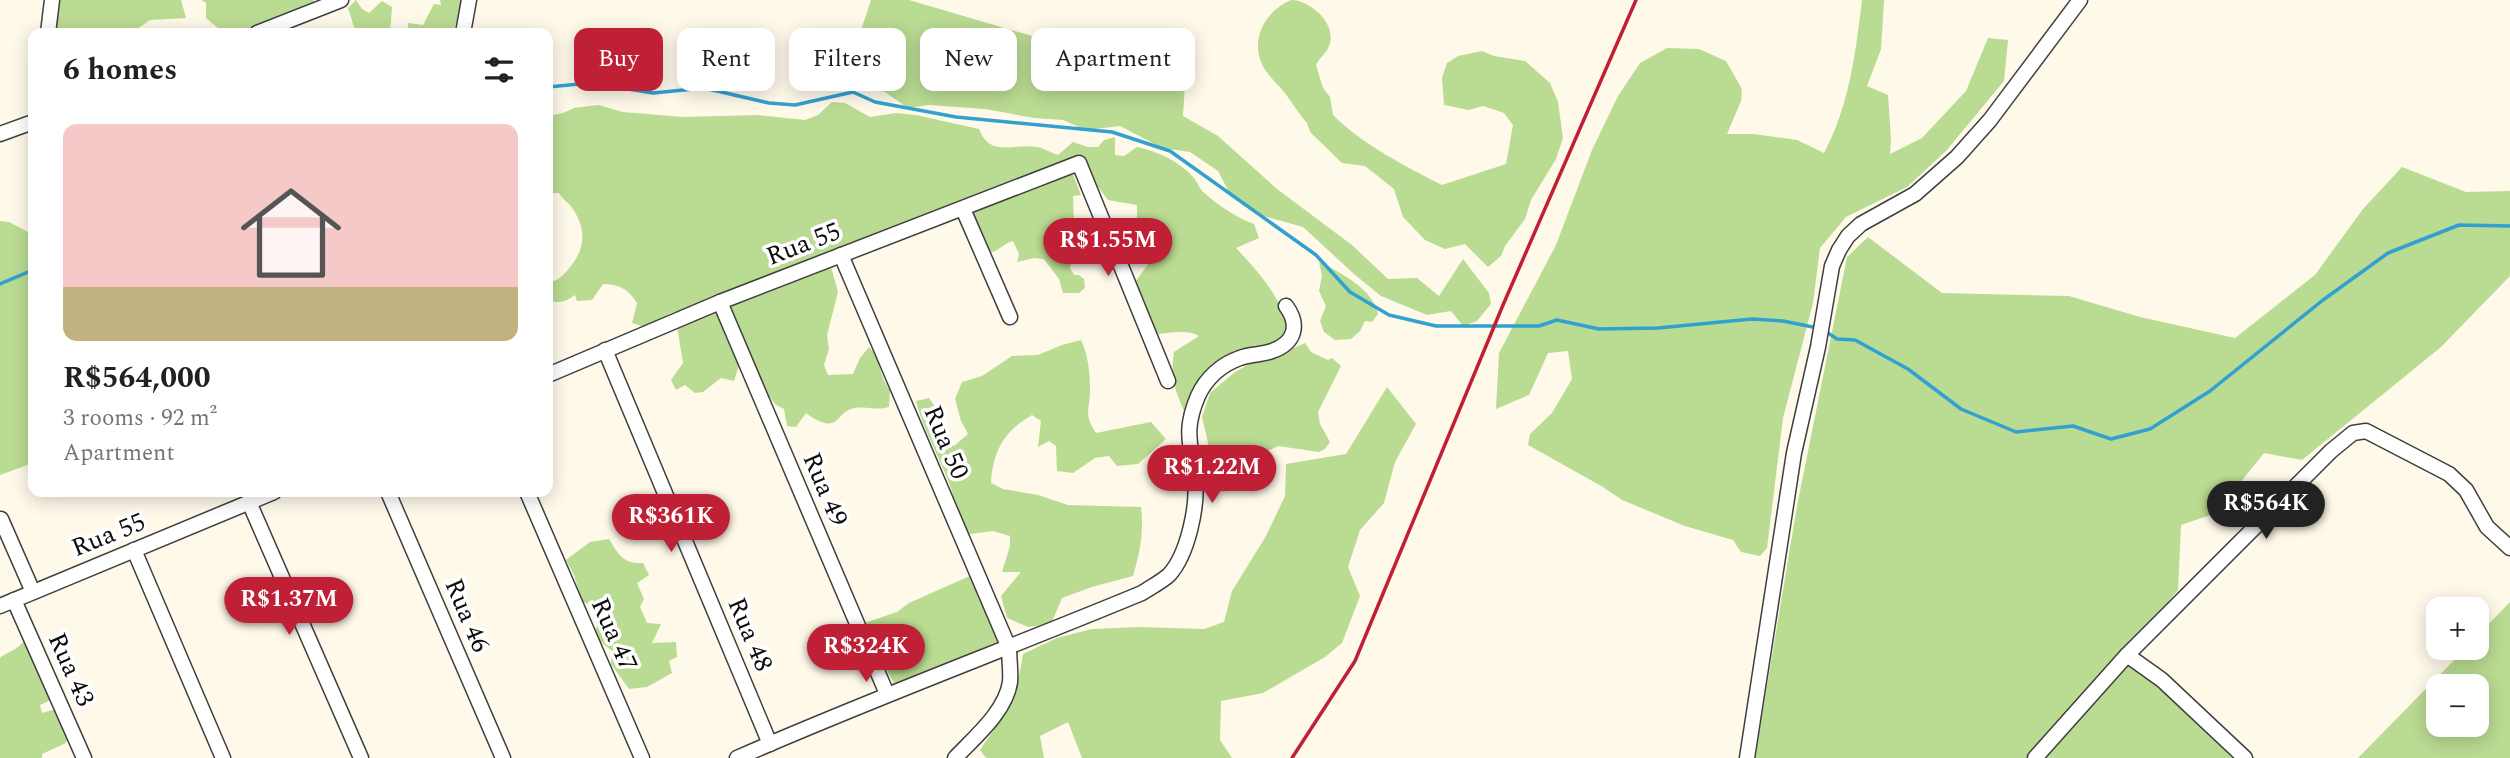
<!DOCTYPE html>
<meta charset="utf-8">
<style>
:root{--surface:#fff;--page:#f6f6f6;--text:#202124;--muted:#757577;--line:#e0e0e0;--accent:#c02036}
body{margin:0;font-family:Spectral,serif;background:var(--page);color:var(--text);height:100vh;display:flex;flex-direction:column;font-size:26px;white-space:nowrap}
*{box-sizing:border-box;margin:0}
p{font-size:23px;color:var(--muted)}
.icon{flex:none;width:38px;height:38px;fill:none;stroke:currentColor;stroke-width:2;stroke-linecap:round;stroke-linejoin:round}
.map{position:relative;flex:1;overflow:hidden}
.drawer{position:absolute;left:28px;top:28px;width:525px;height:469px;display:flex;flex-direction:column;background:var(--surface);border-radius:14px;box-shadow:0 4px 18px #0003}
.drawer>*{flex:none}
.top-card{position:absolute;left:574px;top:28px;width:665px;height:63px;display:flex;gap:14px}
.fabs{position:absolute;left:2426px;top:597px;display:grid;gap:14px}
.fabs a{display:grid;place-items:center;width:63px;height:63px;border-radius:14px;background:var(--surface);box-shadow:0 4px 18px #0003;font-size:35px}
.price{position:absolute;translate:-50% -60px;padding:0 16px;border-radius:24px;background:var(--accent);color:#fff;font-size:23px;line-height:46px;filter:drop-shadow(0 2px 4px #0008)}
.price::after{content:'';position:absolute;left:50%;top:42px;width:21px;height:16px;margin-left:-10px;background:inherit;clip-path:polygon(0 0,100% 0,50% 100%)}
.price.on{background:#222;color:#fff}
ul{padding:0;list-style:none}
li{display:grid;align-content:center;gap:14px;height:371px;padding:0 35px}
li+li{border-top:2px solid var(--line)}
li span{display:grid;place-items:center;height:217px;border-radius:14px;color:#555}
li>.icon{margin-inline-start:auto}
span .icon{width:126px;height:126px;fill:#fffc;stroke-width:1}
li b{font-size:30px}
h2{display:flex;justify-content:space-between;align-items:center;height:84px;padding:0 35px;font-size:30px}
.tag{padding:0 24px;border-radius:14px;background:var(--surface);box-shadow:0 4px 18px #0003;font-size:24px;line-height:63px}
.tag.on{background:var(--accent);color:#fff}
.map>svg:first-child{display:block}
.forest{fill:#badb92;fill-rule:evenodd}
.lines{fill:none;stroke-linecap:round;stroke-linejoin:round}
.stream{stroke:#32a0d1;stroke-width:3.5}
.street-casing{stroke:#3f3f3f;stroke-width:17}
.street{stroke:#fff;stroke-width:14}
.rail{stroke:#c02036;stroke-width:3.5}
.labels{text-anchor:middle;stroke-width:7;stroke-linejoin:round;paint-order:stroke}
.street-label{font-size:26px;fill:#0c0c0c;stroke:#fff}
</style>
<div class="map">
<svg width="2510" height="758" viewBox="0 0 2510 758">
<rect width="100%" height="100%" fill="#fff9ea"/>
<g class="forest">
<path d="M57 0H181L186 18 150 20 131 33H53Z"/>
<path d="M201 0H314V4L239 33H224L206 18V3Z"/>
<path d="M356 0 362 9 369 13 382 1 392 7 390 33H350L355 30 348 8Z"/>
<path d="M440 0H463L453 33H408V23L423 25 434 4 441 5Z"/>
<path d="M871 0H909L1097 55 1130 61 1146 70 1166 73 1185 84 1183 116 1218 136 1277 189 1352 245 1388 279 1417 278 1439 296 1463 259 1489 293 1491 304 1477 321 1463 326 1451 311 1427 315 1381 296 1354 274 1303 227 1260 215 1230 194 1218 171 1190 152 1162 148 1120 126 1086 130 1063 120 1034 118 985 109 929 105 908 108 876 86 844 82Z"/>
<path d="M1291 0C1310 0 1338 24 1329 46 1327 53 1319 58 1316 65L1323 88 1330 97 1333 115C1363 145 1405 166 1442 185L1506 164 1513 125 1504 113 1483 106 1469 110 1444 105 1442 78 1447 63 1458 56 1482 51 1494 56 1525 61 1550 83 1558 102 1563 138 1556 159 1531 200 1525 219 1505 246 1501 256 1488 267 1465 244 1445 249 1425 240 1403 217 1394 189 1365 166 1342 163 1310 132 1307 123C1298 113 1292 102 1284 92 1277 83 1265 73 1261 62 1251 36 1267 10 1291 0Z"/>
<path d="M1862 0H1884L1881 49 1867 86 1888 95 1891 140 1890 154 1922 138 1966 91 1988 38 2008 40 2004 81 1946 151 1907 187 1846 217 1820 248 1813 303 1783 418 1767 548 1760 556 1741 552 1733 540 1685 526 1622 500 1603 487 1528 445 1530 434 1552 413 1572 379 1568 351 1548 353 1529 395 1496 409 1499 353 1556 245 1592 150 1618 96 1640 63 1667 48 1699 49 1726 61 1742 89 1741 101 1727 134H1754L1797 140 1824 153C1849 107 1856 51 1862 0Z"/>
<path d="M832 102 845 103 870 117 896 113 916 115 979 129C990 158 1014 143 1037 147 1044 148 1051 153 1058 155L1073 142 1088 147H1098L1104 140 1115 137V155L1124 156 1137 147C1159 152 1179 161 1194 178 1198 183 1199 188 1203 192 1218 205 1235 217 1254 224L1259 238 1236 248C1261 275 1278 293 1289 329 1275 346 1261 349 1239 349L1234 354 1218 361 1185 413C1175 391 1170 375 1174 352L1199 336C1185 328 1165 335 1149 334L1133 285 1149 263 1157 255V245L1137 220V205L1108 200 1087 173 1069 164 1081 195 1073 196 1074 223 1077 233 1070 268 1074 275H1079L1084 279 1085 288 1079 293H1063L1059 279 1044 259 1034 258 1017 262 1019 254 1013 241C1003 244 998 252 988 253L965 204 956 202 944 210 856 244 824 253 718 296 705 299 697 307 671 313 644 327 632 323 637 303C629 289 618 284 603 284L592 300 577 301 575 295C566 302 559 304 548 300V283C558 281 564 275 570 267 587 247 586 226 570 205 566 201 562 198 559 193H548V116L563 113 574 108 598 105 623 112 683 117 758 115 805 120 818 115Z"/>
<path d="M2402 167 2466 192 2510 191V276L2441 347 2302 460 2264 453 2216 513 2181 525 2178 590 2131 647 2255 758H1755L1797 506 1847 257 1868 237 1942 293 2069 296 2140 317 2235 338 2315 275 2363 209Z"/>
<path d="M0 221 9 222 28 232 33 230V463L0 475Z"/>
<path d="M1319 262C1340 272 1374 290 1378 314L1372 322 1365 321 1360 331 1351 339 1335 340 1324 332 1320 321 1326 306 1319 291 1322 276Z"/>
<path d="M831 267 838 292 827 335 829 349 824 365 828 375 853 374 860 358 869 347C881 358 879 377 890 390L889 407C875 411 868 406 855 408 834 411 841 438 806 413L796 427 787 426 784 409 776 405 743 362 739 365 734 381 721 378 703 392 695 393 685 385 676 390 671 380 683 363 677 326Z"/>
<path d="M1081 340C1088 354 1090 373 1090 390 1090 410 1083 413 1096 433L1151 422 1166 439 1138 464 1117 466 1109 456 1095 458 1073 473 1057 471 1056 446 1049 441 1038 447 1041 421 1032 415C1004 431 993 451 991 483L1003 489 1038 495 1068 505 1141 507C1144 532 1140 552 1133 576L1092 587 1062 598 1051 624 1028 627 1007 618 1001 596 1021 572H1002L1010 546V536L993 531 970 534 959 531C957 515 955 498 949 483 939 455 923 430 916 401L929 398 943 418 946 436 954 446 968 434 961 421 955 399 962 382 982 376 1012 356 1038 355 1062 345Z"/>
<path d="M1305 343 1311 352 1328 360 1332 358 1341 366 1318 412 1320 424 1330 442 1325 449 1319 452 1278 446 1254 457 1237 459 1209 447 1202 417 1210 393 1235 372 1253 362 1268 359Z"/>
<path d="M1387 387 1416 424 1395 462 1384 503 1360 530 1348 567 1360 596 1342 643 1325 657 1263 693 1221 701 1220 740 1232 758H1082L1068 722 1040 736 1044 758H986L980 750C1005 714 1017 698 1023 654L1057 638 1092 629 1138 627 1204 629 1224 622 1232 591 1266 536 1285 496 1286 464 1346 454Z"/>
<path d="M609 539C619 555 623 564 643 563L649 575 637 583 644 599 640 607 647 623 661 624 652 643 676 642 677 657 669 661 672 673 647 687 629 689 611 664 612 651 601 642 594 631 597 627 594 608 582 601 574 575 566 560 590 542Z"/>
<path d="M972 575 999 637 996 645 895 685 862 624 897 612 909 603Z"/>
<path d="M2510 602V758H2358L2466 648H2476V637ZM2438 686H2476V724H2438Z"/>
<path d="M23 642H29L51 700 40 705 42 713 53 710 61 715 70 732 66 743 42 754V758H0V658C10 650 13 653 23 642Z"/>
</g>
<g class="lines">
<g class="stream">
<path d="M548 87 590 83 653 93 704 88 769 103 795 105 853 92 875 102 956 117 1112 132 1170 151 1316 255 1350 292 1389 315 1436 326H1539L1557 320 1599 329 1658 328 1752 319 1783 321 1818 328"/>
<path d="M0 284 33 270"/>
<path d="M1825 331 1837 339 1855 340 1908 369 1961 409 2016 432 2073 426 2111 439 2150 429 2210 391 2323 300 2388 253 2459 225 2510 226"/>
</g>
<g class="street-casing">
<g id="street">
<path d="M48 33 52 0"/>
<path d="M257 33 341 0"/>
<path d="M463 33 469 0"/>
<path d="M0 134 33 122"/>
<path d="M963 209 1010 317"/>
<path d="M841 255 1009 648C1009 659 1011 671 1010 682 1006 711 975 737 955 758"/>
<path d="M720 302 887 694"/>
<path d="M605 350 770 744"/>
<path d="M548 375 720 302 1079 163 1168 381"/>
<path d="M388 492 503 758"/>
<path d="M527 492 642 758"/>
<path d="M249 502 361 758"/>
<path d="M1 519 33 592"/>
<path d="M134 550 223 758"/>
<path d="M14 600 84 758"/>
<path d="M0 606 274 492"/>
<path d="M2127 655 2162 680 2245 758"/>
<path d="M737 758C871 699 1007 649 1142 593 1151 587 1161 582 1169 575 1188 554 1198 506 1195 479 1191 444 1183 431 1198 396 1206 378 1222 364 1240 358 1250 354 1262 355 1272 351 1295 343 1300 325 1286 306"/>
<path d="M1747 758 1794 453 1818 347 1832 266 1839 250 1848 236 1861 224 1915 194 1957 157 1990 120 2080 0"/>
<path d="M2035 758 2127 655 2331 451 2353 433 2366 431 2449 474 2466 490 2487 527 2510 548"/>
</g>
</g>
<use href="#street" class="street"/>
<path class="rail" d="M1292 758 1355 661 1503 305 1636 0"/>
</g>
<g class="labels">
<g class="street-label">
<text transform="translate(803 243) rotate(-21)" y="9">Rua 55</text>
<text transform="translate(947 442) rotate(67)" y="9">Rua 50</text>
<text transform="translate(826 489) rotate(67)" y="9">Rua 49</text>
<text transform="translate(108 534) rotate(-22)" y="9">Rua 55</text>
<text transform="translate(468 615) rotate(67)" y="9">Rua 46</text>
<text transform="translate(615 634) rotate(66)" y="9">Rua 47</text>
<text transform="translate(751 634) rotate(67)" y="9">Rua 48</text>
<text transform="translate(72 669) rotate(66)" y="9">Rua 43</text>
</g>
</g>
</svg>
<div class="fabs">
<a>+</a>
<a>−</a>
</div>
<b class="price" style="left:1108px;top:278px">R$1.55M</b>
<b class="price" style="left:1212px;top:505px">R$1.22M</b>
<b class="price on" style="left:2266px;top:541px">R$564K</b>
<b class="price" style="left:671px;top:554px">R$361K</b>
<b class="price" style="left:289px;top:637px">R$1.37M</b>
<b class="price" style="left:866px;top:684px">R$324K</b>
<div class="top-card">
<a class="tag on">Buy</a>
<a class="tag">Rent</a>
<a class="tag">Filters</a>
<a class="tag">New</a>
<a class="tag">Apartment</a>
</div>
<section class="drawer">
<h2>6 homes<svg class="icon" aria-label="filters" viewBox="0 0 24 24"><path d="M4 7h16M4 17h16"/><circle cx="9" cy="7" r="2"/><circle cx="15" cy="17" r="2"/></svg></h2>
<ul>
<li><span style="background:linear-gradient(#f6c9c9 75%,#c2b280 0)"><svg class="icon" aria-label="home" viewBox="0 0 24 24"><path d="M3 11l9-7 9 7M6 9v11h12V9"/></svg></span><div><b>R$564,000</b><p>3 rooms · 92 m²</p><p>Apartment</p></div></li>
</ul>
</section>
</div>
